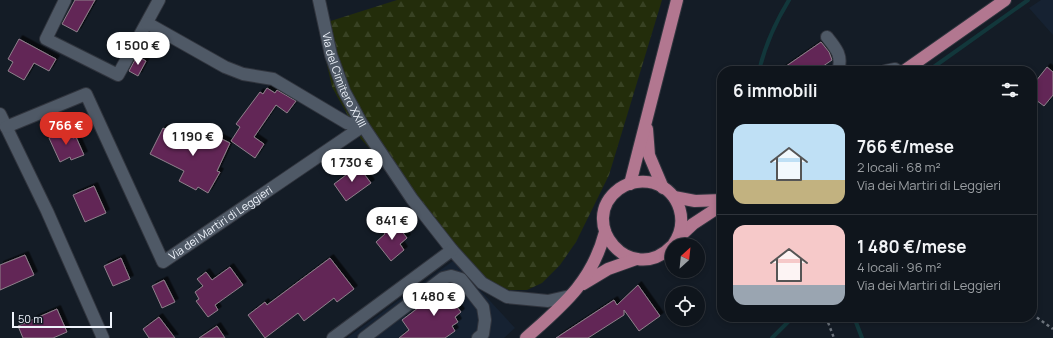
<!DOCTYPE html>
<html lang="it">
<meta charset="utf-8">
<style>
:root{--surface:#0f151c;--page:#1d2229;--text:#f1f3f6;--muted:#9b9fa3;--line:#2f343b;--accent:#d93025}
body{margin:0;font-family:Manrope,sans-serif;background:var(--page);color:var(--text);height:100vh;display:flex;flex-direction:column;font-size:15px;white-space:nowrap}
*{box-sizing:border-box;margin:0}
p{font-size:13px;color:var(--muted)}
.icon{flex:none;width:22px;height:22px;fill:none;stroke:currentColor;stroke-width:2;stroke-linecap:round;stroke-linejoin:round}
.map{position:relative;flex:1;overflow:hidden}
.panel{position:absolute;left:717px;top:66px;width:320px;height:256px;display:flex;flex-direction:column;background:var(--surface);border-radius:16px;box-shadow:0 2px 6px #0003,0 0 0 1px var(--line)}
.panel>*{flex:none}
.needle{width:26px;rotate:27deg}
.controls{position:absolute;left:665px;top:238px;display:grid;gap:8px}
.controls a{display:grid;place-items:center;width:40px;height:40px;border-radius:50%;background:var(--surface);box-shadow:0 2px 6px #0003,0 0 0 1px var(--line);font-size:20px}
.scale{position:absolute;left:12px;bottom:10px;width:100px;box-sizing:border-box;padding-left:4px;border:2px solid #eef3fb;border-top:0;font-size:11px;line-height:14px;white-space:nowrap;color:#eef3fb;-webkit-text-stroke:3px #141c26;paint-order:stroke}
.price{position:absolute;translate:-50% -34px;padding:0 9px;border-radius:14px;background:#fff;color:#222;font-size:13px;line-height:26px;filter:drop-shadow(0 1px 2px #0008)}
.price::after{content:'';position:absolute;left:50%;top:24px;width:12px;height:9px;margin-left:-6px;background:inherit;clip-path:polygon(0 0,100% 0,50% 100%)}
.price.current{background:var(--accent);color:#fff}
ul{padding:0;list-style:none}
li{display:flex;align-items:center;gap:12px;height:100px;padding:0 16px}
li+li{border-top:1px solid var(--line)}
li span{display:grid;place-items:center;flex:none;width:112px;height:80px;border-radius:12px;color:#555}
li>.icon{margin-inline-start:auto}
span .icon{width:48px;height:48px;fill:#fffc;stroke-width:1}
li b{font-size:17px}
h2{display:flex;justify-content:space-between;align-items:center;height:48px;padding:0 16px;font-size:17px}
.map>svg:first-child{display:block}
.built{fill:#162232}
.forest{fill:url(#forest-firs)}
.lines{fill:none;stroke-linecap:round;stroke-linejoin:round}
.stream{stroke:#12373b;stroke-width:4}
.building{fill:#622857;stroke:#8f808b;filter:url(#shadow)}
.minor-casing{stroke:#31353e;stroke-width:14}
.major-casing{stroke:#31353e;stroke-width:14}
.path{stroke:#6c737c;stroke-width:2.5;stroke-dasharray:3 3;stroke-linecap:butt}
.minor{stroke:#4f5966;stroke-width:12}
.major{stroke:#b27790;stroke-width:12}
.labels{text-anchor:middle;stroke-width:3;stroke-linejoin:round;paint-order:stroke}
.street-label{font-size:11px;fill:#eef3fb;stroke:#141c26}
</style>
<div class="map">
<svg width="1053" height="338" viewBox="0 0 1053 338">
<defs>
<pattern id="forest-firs" width="22" height="20" patternUnits="userSpaceOnUse"><rect width="22" height="20" fill="#232d0b"/><path d="M5 1l3.5 6h-7zM16 11l3.5 6h-7z" fill="#384223"/></pattern>
<filter id="shadow"><feDropShadow dx="3.5" dy="-3.5" stdDeviation="0" flood-color="#0009"/></filter>
</defs>
<rect width="100%" height="100%" fill="#141c26"/>
<g class="built">
<path d="M1041 0H1053V35L1029 8Z"/>
<path d="M453 261 515 328 504 338H347Z"/>
</g>
<path class="forest" d="M397 0H662L609 175 576 242 560 265 542 283 527 290H509L489 281 361 139 332 87 318 25Z"/>
<g class="lines">
<g class="stream">
<path d="M759 71C765 45 775 23 789 0"/>
<path d="M928 71 1028 0"/>
<path d="M854 317 862 338"/>
<path d="M772 338 793 317"/>
</g>
</g>
<g class="building">
<path d="M75 0H95L77 32 62 24Z"/>
<path d="M19 39 56 59 49 71 34 63 24 80 8 71 13 62 8 59Z"/>
<path d="M821 42 829 52 832 60 816 71H779Z"/>
<path d="M137 56 146 61 138 76 129 71Z"/>
<path d="M1047 67 1053 72V95L1044 106 1032 97V86Z"/>
<path d="M267 88 275 93 277 90 296 101 287 113 276 105 254 137 264 144 255 158 231 141 240 127 236 124 260 92 263 94Z"/>
<path d="M163 128 197 145 204 130 230 143 217 171 220 172 208 193 198 187 196 190 179 181 184 171 150 154Z"/>
<path d="M69 129 73 138 76 137 84 155 71 160 70 157 60 162 49 138Z"/>
<path d="M358 166 371 183 346 201 334 184Z"/>
<path d="M94 186 106 213 85 222 73 195Z"/>
<path d="M394 221 407 238 400 244 404 250 391 261 376 242 385 234 382 230Z"/>
<path d="M25 255 34 275 0 290V265Z"/>
<path d="M121 258 130 279 113 286 104 266Z"/>
<path d="M330 258 354 289 337 302 334 298 304 321 298 313 265 338 248 315 265 302 267 305Z"/>
<path d="M230 267 243 285 215 305 218 310 208 317 196 301 199 299 195 292 203 286 197 279 206 272 212 280Z"/>
<path d="M164 280 175 302 162 308 152 286Z"/>
<path d="M638 285 660 316 639 331 624 310V315L588 338H556L614 300 617 305Z"/>
<path d="M447 286 460 304 457 307 461 312 455 317 458 322 452 326 455 331 445 338H399L409 330 402 320Z"/>
<path d="M57 309 67 332 53 338H23L18 326Z"/>
<path d="M159 317 175 338H149L143 329Z"/>
<path d="M217 326 225 338H199Z"/>
</g>
<g class="lines">
<g class="minor-casing">
<g id="minor">
<path d="M65 0 46 39 118 75 159 0"/>
<path id="s1" d="M319 0 331 55 344 91 363 126 412 199 452 250 482 283 507 297 548 301 570 296"/>
<path d="M147 23 225 67 243 74 273 79 347 123 363 126"/>
<path d="M827 37C836 48 843 56 838 71"/>
<path d="M885 71 895 69 898 71"/>
<path d="M0 114 47 211 103 338"/>
<path id="s2" d="M6 127 86 94 163 262 363 126"/>
<path d="M333 338 452 250"/>
<path d="M364 338 443 278 451 276 461 279 483 307 485 320 483 334 478 338"/>
</g>
</g>
<g class="major-casing">
<g id="major">
<path d="M904 71 1005 0"/>
<path d="M647 129 649 155 663 188"/>
<path d="M630 184 677 0"/>
<path d="M674 197 695 201 722 200"/>
<path d="M678 238 693 224 722 205"/>
<path d="M672 246C631 288 575 222 619 189 629 182 642 180 654 183 681 192 689 223 673 245"/>
<path d="M583 284 608 269 636 259"/>
<path d="M526 338C563 305 592 282 605 232"/>
</g>
</g>
<g class="path">
<path d="M1032 314 1053 329"/>
<path d="M826 317 834 338"/>
</g>
<use href="#minor" class="minor"/>
<use href="#major" class="major"/>
</g>
<g class="labels">
<g class="street-label">
<text dy="4" stroke="none"><textPath href="#s1" startOffset="84">Via del Cimitero XXIII</textPath></text>
<text dy="4" stroke="none"><textPath href="#s2" startOffset="341">Via dei Martiri di Leggieri</textPath></text>
</g>
</g>
</svg>
<div class="controls">
<a><svg class="needle" viewBox="-14 -14 28 28"><path d="M0-13l5 13h-10z" fill="#e53935"/><path d="M0 13l5-13h-10z" fill="#9b9fa3"/></svg></a>
<a><svg class="icon" aria-label="locate" viewBox="0 0 24 24"><circle cx="12" cy="12" r="6"/><path d="M12 2v4M12 18v4M2 12h4M18 12h4"/></svg></a>
</div>
<div class="scale">50 m</div>
<b class="price" style="left:138px;top:66px">1 500 €</b>
<b class="price current" style="left:66px;top:146px">766 €</b>
<b class="price" style="left:193px;top:157px">1 190 €</b>
<b class="price" style="left:352px;top:183px">1 730 €</b>
<b class="price" style="left:392px;top:241px">841 €</b>
<b class="price" style="left:434px;top:317px">1 480 €</b>
<section class="panel">
<h2>6 immobili<svg class="icon" aria-label="filters" viewBox="0 0 24 24"><path d="M4 7h16M4 17h16"/><circle cx="9" cy="7" r="2"/><circle cx="15" cy="17" r="2"/></svg></h2>
<ul>
<li><span style="background:linear-gradient(#bfe0f5 70%,#c2b280 0)"><svg class="icon" aria-label="home" viewBox="0 0 24 24"><path d="M3 11l9-7 9 7M6 9v11h12V9"/></svg></span><div><b>766 €/mese</b><p>2 locali · 68 m²</p><p>Via dei Martiri di Leggieri</p></div></li>
<li><span style="background:linear-gradient(#f6c9c9 75%,#9aa5b1 0)"><svg class="icon" aria-label="home" viewBox="0 0 24 24"><path d="M3 11l9-7 9 7M6 9v11h12V9"/></svg></span><div><b>1 480 €/mese</b><p>4 locali · 96 m²</p><p>Via dei Martiri di Leggieri</p></div></li>
</ul>
</section>
</div>
